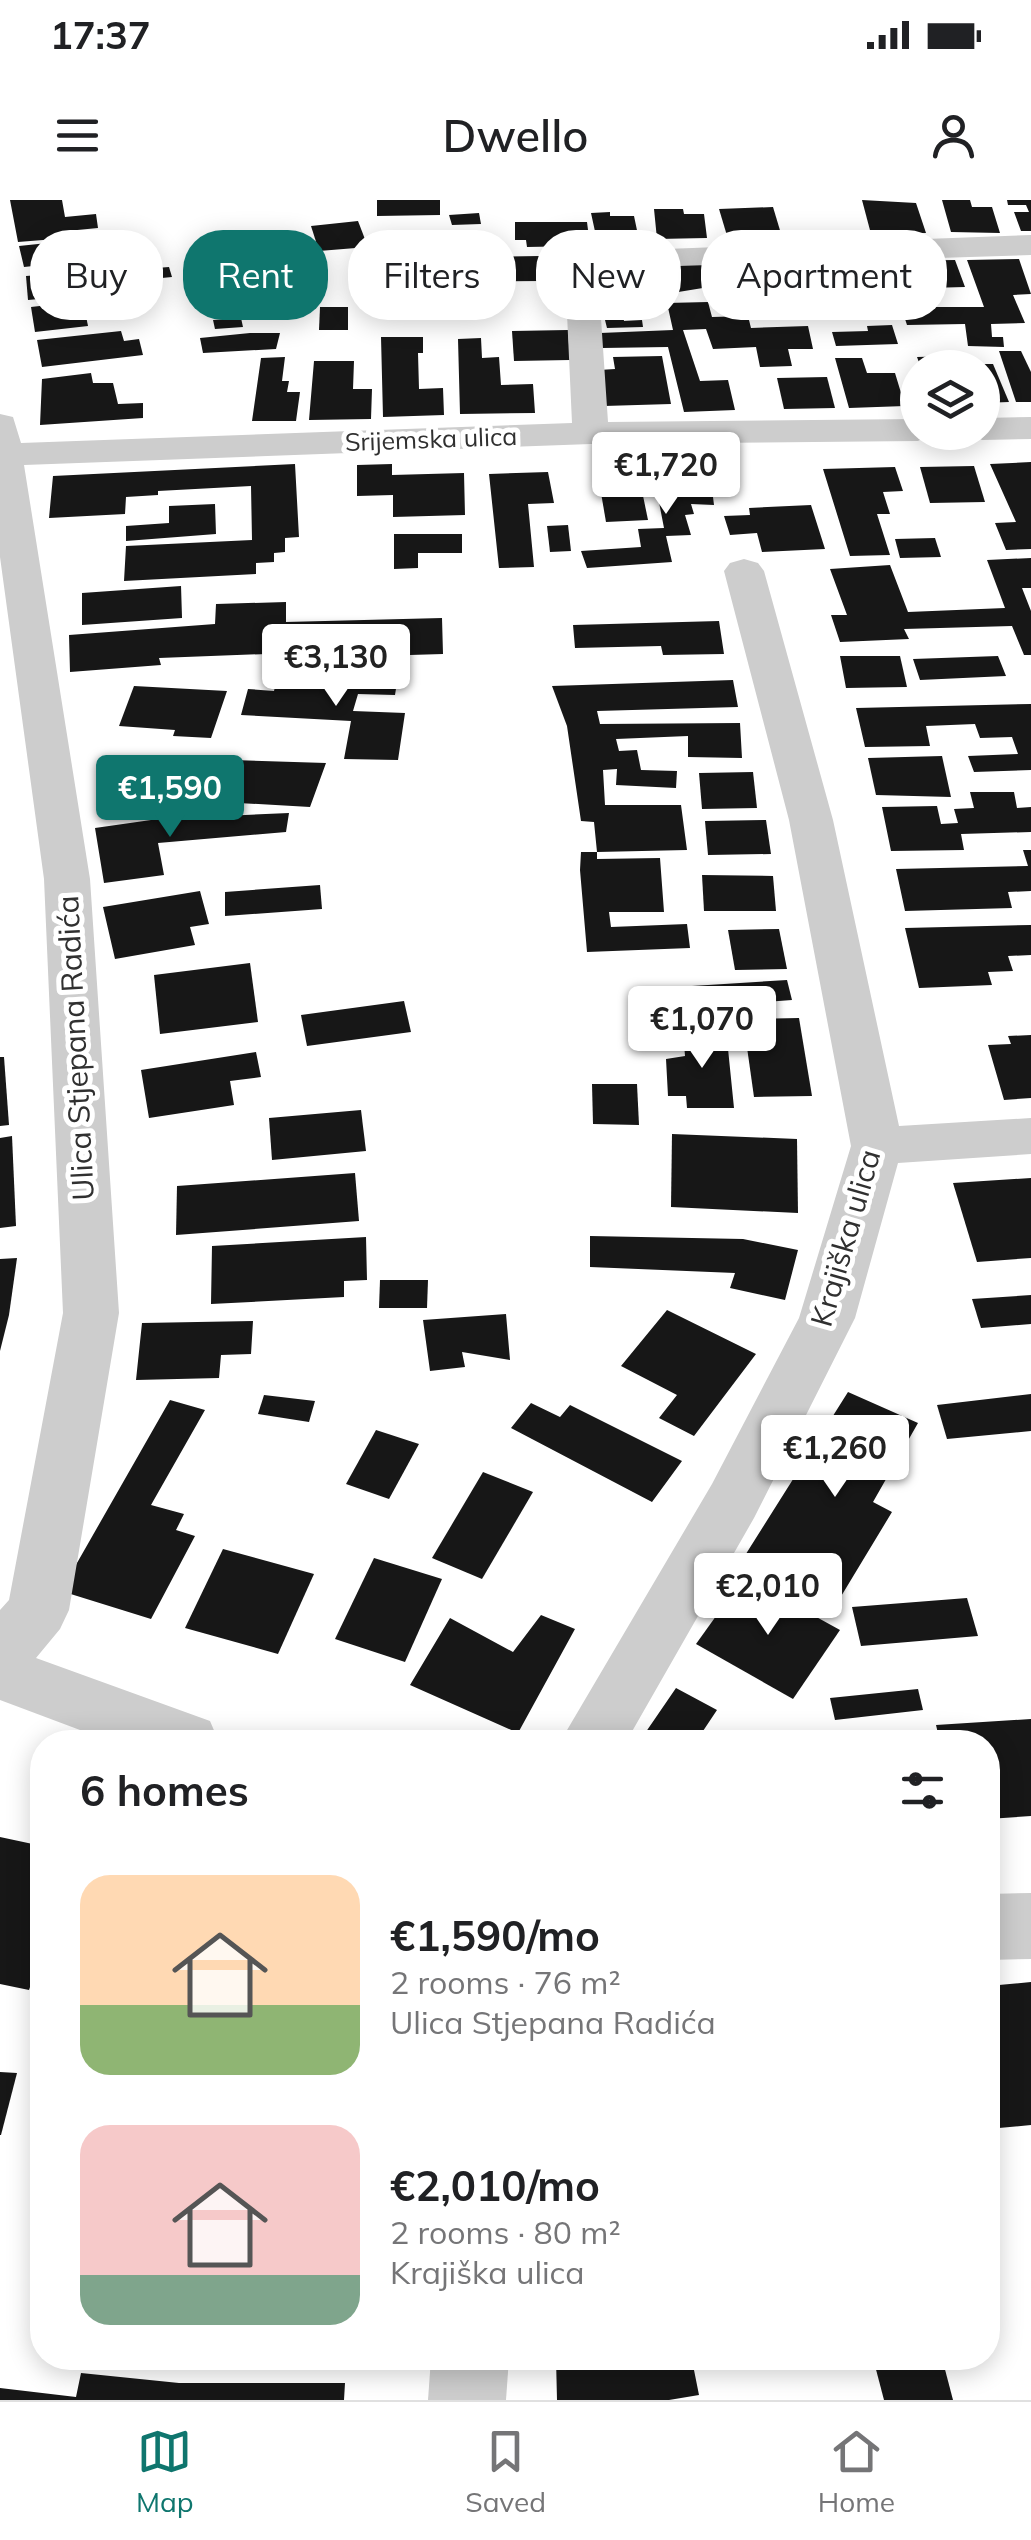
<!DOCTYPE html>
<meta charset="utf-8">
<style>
:root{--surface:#fff;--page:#f2f2f2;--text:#202124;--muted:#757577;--line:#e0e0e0;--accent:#0f766e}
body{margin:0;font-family:Mulish,sans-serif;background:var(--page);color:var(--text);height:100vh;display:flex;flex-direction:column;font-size:38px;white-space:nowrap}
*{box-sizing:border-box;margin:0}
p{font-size:32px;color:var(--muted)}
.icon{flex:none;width:55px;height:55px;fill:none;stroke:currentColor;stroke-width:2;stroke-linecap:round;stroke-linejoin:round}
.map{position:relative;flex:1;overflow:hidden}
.side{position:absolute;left:30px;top:1530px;width:970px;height:640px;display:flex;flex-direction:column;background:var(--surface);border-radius:40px;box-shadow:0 5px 25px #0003}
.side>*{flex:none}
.hud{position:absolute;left:30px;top:30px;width:972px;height:90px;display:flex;gap:20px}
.controls{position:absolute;left:900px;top:150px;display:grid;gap:20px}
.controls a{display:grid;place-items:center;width:100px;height:100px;border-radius:50%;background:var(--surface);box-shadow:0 5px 25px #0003;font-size:50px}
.price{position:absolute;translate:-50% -85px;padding:0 22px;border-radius:10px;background:#fff;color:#222;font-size:32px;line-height:65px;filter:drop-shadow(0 2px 5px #0008)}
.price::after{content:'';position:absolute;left:50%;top:60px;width:30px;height:22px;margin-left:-15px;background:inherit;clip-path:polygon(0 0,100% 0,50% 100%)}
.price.on{background:var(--accent);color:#fff}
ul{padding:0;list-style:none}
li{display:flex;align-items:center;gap:30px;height:250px;padding:0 50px}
li span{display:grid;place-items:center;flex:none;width:280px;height:200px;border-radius:30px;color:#555}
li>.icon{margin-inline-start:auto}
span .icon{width:120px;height:120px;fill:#fffc;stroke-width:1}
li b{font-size:42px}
h2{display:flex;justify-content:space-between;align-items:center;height:120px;padding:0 50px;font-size:42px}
.tag{padding:0 35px;border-radius:40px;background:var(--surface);box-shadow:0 5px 25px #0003;font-size:35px;line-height:90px}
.tag.on{background:var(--accent);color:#fff}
.status{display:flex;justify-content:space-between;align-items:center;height:70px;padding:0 50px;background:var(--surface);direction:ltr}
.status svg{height:28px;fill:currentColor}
header{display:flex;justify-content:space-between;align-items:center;height:130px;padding:0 50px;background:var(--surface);font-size:45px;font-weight:600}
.dock{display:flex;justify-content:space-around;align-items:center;height:140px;border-top:2px solid var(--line);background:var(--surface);font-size:28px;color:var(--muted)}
.dock a{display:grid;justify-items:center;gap:5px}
.dock .on{color:var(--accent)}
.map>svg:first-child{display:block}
.building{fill:#171717}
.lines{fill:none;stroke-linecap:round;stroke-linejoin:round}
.minor{fill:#cdcdcd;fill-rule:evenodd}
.labels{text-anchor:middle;stroke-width:10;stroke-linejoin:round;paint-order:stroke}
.far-street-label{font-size:25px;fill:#303030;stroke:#fff}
.street-label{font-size:30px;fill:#303030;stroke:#fff}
</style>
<div class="status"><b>17:37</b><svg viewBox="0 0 49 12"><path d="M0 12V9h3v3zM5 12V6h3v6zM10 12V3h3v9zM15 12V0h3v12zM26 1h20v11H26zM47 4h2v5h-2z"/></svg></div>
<header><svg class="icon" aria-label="menu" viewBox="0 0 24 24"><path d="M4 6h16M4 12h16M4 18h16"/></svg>Dwello<svg class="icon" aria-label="person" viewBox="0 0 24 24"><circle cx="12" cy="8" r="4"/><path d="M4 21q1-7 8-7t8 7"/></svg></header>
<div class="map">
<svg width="1031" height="2200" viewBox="0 0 1031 2200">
<rect width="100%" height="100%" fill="#fff"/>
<g class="building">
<path d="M10 0H62L65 17 96 14 98 28 67 31 68 38 18 42Z"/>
<path d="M377 0H440V15L377 16Z"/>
<path d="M862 0 916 3 926 33 871 34Z"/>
<path d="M942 0H970L972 7H992L1000 33 951 32Z"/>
<path d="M1007 0H1031V31H1021L1014 12H1029L1026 5H1008Z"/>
<path d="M773 7 782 37 728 39 719 9Z"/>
<path d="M654 9H683L684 14H704L707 38 657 39Z"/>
<path d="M610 12V16H634L638 35 596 36 591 13Z"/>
<path d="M479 13 481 24 452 25 449 15Z"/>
<path d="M358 21 368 47 319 51 311 26Z"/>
<path d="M515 22H587L589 38H578V46L527 47 526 40H515Z"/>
<path d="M124 35 127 46 86 51 89 60 24 67 19 46Z"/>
<path d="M540 56 542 81 416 82 417 70H459V57Z"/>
<path d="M1019 59 1031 94 1013 95 1025 123 991 124 992 137H1003L1004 147 968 146 965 124 907 125 886 61 955 60 965 87 928 88 936 107H984L967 60Z"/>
<path d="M858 60 861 69H870L879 94 820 96 809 61Z"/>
<path d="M785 62 791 83H780L788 103 819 102 824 115 774 116 772 105 724 111 717 93 743 91 735 63Z"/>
<path d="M708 64 715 86 666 94 658 66Z"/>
<path d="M650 65 660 98 621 100 624 121 642 120 643 127 607 128 592 68Z"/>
<path d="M169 67 172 77 120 82 118 71Z"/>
<path d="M79 72 82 95 28 100 26 76Z"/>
<path d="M138 96 139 114 104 116V98Z"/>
<path d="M83 101 88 126 35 132 31 107Z"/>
<path d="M708 102 712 117 748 116 751 128 808 126 813 149H788L792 166 760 167 756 147 713 149 706 129 683 130 700 181 728 180 735 210 684 212 668 147 602 148 600 133 673 130 667 103Z"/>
<path d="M320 107H348V130H319Z"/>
<path d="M241 118 243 127 215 129 213 120Z"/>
<path d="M892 125 898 144 836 146 832 132 868 131 867 126Z"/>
<path d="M568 130 570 160 514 161 512 131Z"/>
<path d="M121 131 124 141 139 139 143 155 42 167 37 140Z"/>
<path d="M250 133H280L276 149 203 153 200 138Z"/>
<path d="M381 137H423V153H418L419 189 443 188 444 215 383 217Z"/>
<path d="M481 138 482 158 499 157 501 185 533 184 535 213 460 214 458 139Z"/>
<path d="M999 151H1021L1031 172V202H1016Z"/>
<path d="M662 156 671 204 604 206 599 170 615 169 613 157Z"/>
<path d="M952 156 956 168H921L917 157Z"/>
<path d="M285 157 282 181H289L287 192H300L296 221H252L261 158Z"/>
<path d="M835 158H862L867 173H895L905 206 849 208Z"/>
<path d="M314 161H354L353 189H372L371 219 309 220Z"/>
<path d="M982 164H993L1009 202 982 203Z"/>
<path d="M91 173 93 183H113L118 204 143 203V218L40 225 42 179Z"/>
<path d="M827 177 835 208 784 209 777 178Z"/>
<path d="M1031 262V349L1006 350 995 323 1016 322 990 264Z"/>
<path d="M295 264 299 337 285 338V352L274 353V362L256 363V374L124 381 126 346 252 340 251 286 158 291V295L126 297 125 314 49 318 53 276Z"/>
<path d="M392 264V275L464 273 465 315 393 317V295L357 296V265Z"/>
<path d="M974 266 985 302 930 303 920 267Z"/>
<path d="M895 267 903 291 883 292 890 314H877L890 355 850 356 823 269Z"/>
<path d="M725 270 729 297H713L714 305 691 304 694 314 685 315 691 335 666 336 672 362 587 368 581 351 641 347 638 329 664 328 653 271Z"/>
<path d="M548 272 554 303 528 304 534 367 499 368 489 274Z"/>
<path d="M641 286 648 320 606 322 600 287Z"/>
<path d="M215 304 216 334 126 341V326L169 323V306Z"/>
<path d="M811 305 825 349 762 352 757 333 730 335 724 316 750 315 749 308Z"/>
<path d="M568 325 571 351 550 352 547 326Z"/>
<path d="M394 334H462V353H418V368L394 369Z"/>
<path d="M935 338 941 357 900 358 895 339Z"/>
<path d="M1031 358V388H1022L1031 411V455H1024L1012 426 904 429 909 439 840 442 831 415H847L830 369 890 365 908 412 1005 408 987 360Z"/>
<path d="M181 386 182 418 82 425V393Z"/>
<path d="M286 402V422L442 418 443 454 376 456V445L346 446V451L159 458 161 465 70 472 69 435 215 424 216 404Z"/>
<path d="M719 421 724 454 663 455 661 446 575 448 573 425Z"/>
<path d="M840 456H900L907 487 846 488Z"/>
<path d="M998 456 1006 476 920 480 913 459Z"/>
<path d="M298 473 398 476 395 495 358 494 353 511 405 513 398 560 344 559 351 521 241 515 248 489 274 491 277 478H297Z"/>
<path d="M733 480 738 507 597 511 600 524 740 523 742 558 688 557V536L616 539 619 551 637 550 641 570 677 571 676 588 616 585 617 569 603 570 605 605H681L687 650 597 652V659L660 658 664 712H609L611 727 687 724 690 748 587 752 580 670 581 652H597L594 622 581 621 567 526 552 486Z"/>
<path d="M134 486 227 491 211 538 173 536 175 530 119 526Z"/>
<path d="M1031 504V570L974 572 968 556 1018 554 1012 537 980 538 975 524 926 526 930 546 865 547 856 508Z"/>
<path d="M942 556 951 597 876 595 868 558Z"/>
<path d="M199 559 326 563 310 607 203 601 98 609V568Z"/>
<path d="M753 572 757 608 702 609 699 573Z"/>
<path d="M970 592H1014L1017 608 1031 607V632L961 634 964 650 891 651 882 607 937 606 941 624 958 623 954 609 974 608Z"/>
<path d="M289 613 286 632 158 643 164 675 104 683 95 628 158 619Z"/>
<path d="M766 620 771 654 708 655 705 621Z"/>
<path d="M1023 650H1031V691L1008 692 1012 708 905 711 896 669 1028 666Z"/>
<path d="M702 675 773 676 776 711H704Z"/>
<path d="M320 685 322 709 225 716V692Z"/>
<path d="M200 691 209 724 190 727 195 745 115 759 103 707Z"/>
<path d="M1031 725V755L1008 756 1013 771 988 772 992 785 919 788 905 728Z"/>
<path d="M779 729 787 769 735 770 728 730Z"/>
<path d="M250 763 258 822 160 834 154 775Z"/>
<path d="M787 780 792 800 648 811 644 789Z"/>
<path d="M404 801 411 832 307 846 301 815Z"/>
<path d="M799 818 812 896 754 897 743 819Z"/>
<path d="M726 829 734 908H687L686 896H668L666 859 685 856 683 830Z"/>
<path d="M1031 835V898L1004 900 988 845 1011 844 1008 836Z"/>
<path d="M256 852 261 877 230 881 234 905 149 918 141 870Z"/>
<path d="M0 857H4L9 925 0 926Z"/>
<path d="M592 884H637L639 925 593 924Z"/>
<path d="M361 910 366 951 272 960 269 918Z"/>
<path d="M672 934 797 939 798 1013 671 1007Z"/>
<path d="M12 936 16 1026 0 1028V938Z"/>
<path d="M355 973 359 1021 176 1035 177 986Z"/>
<path d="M1031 978V1058L977 1062 953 983Z"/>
<path d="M590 1036 743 1039 798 1050 785 1100 730 1088 735 1073 590 1067Z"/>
<path d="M366 1037 367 1080 344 1081V1097L211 1104 212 1046Z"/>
<path d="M17 1058 9 1115 0 1151V1059Z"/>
<path d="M380 1080H428L427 1108H379Z"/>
<path d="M1031 1095V1124L981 1128 972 1099Z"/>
<path d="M667 1110 756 1154 694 1236 659 1218 677 1195 621 1166Z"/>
<path d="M506 1114 510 1160 462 1152 465 1167 430 1171 423 1120Z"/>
<path d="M253 1121 251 1154 221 1155 219 1178 136 1180 142 1123Z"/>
<path d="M848 1192 918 1223 873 1302 892 1312 837 1403 744 1357Z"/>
<path d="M1031 1194V1231L947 1239 937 1205Z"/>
<path d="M264 1195 315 1201 309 1222 258 1214Z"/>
<path d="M170 1200 205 1210 151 1305 184 1314 176 1330 195 1336 151 1419 61 1391Z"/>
<path d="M531 1203 560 1217 570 1205 682 1261 652 1302 511 1228Z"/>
<path d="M376 1230 419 1244 389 1299 346 1284Z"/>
<path d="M483 1272 533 1292 482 1379 432 1358Z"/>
<path d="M223 1349 314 1374 278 1454 185 1428Z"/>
<path d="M374 1358 442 1379 405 1462 335 1439Z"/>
<path d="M744 1377 840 1430 793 1499 696 1444Z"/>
<path d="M967 1398 978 1436 861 1446 852 1407Z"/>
<path d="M541 1415 575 1429 518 1533 410 1485 450 1418 513 1452Z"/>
<path d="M676 1488 717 1510 697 1540 701 1542H639Z"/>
<path d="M918 1489 923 1510 835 1520 830 1498Z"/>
<path d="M1031 1519V1616L988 1619V1542H940L936 1525Z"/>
<path d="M747 1530 833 1540V1542H746Z"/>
<path d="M0 1637 42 1646V1753L29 1790 0 1784Z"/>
<path d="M1031 1782V1925L988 1929V1786Z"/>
<path d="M0 1872 17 1873 1 1935H0Z"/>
<path d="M556 2158H724V2160L693 2165 699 2195 669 2200H557Z"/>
<path d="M873 2158H942L953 2200H884Z"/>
<path d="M81 2173 179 2183H345L344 2200H0V2188L76 2197Z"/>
</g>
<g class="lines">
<g class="minor">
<path d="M1031 35V55L616 68 598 74 608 222 918 219V232H934L918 241 591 244 24 265 90 679 119 1113 69 1410 60 1429 36 1458 210 1521 219 1542H112L0 1500V1410L9 1400 63 1113 44 679 0 357V214L13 217 21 243 572 223 565 70 588 52Z"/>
<path d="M1031 217V239L982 240 966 232H982V218Z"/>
<path d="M744 359 758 363 764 371 833 620 899 926 1031 918V954L898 963 855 1118 754 1318 626 1542H560L712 1284 799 1118 851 946 789 620 724 371 730 363Z"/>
<path d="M1031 1693V1759L988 1760V1694Z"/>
<path d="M431 2158H509L506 2200H428Z"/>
</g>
</g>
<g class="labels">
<g class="far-street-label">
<text transform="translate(431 239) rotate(-2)" y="9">Srijemska ulica</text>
</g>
<g class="street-label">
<text transform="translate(76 848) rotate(-93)" y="10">Ulica Stjepana Radića</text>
<text transform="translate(846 1038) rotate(-74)" y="10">Krajiška ulica</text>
</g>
</g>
</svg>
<div class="controls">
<a><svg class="icon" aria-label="layers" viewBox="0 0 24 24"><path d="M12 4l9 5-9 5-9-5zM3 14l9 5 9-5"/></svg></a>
</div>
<b class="price" style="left:666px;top:317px">€1,720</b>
<b class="price" style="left:336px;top:509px">€3,130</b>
<b class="price on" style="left:170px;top:640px">€1,590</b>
<b class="price" style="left:702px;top:871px">€1,070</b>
<b class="price" style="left:835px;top:1300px">€1,260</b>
<b class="price" style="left:768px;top:1438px">€2,010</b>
<div class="hud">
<a class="tag">Buy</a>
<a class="tag on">Rent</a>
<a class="tag">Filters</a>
<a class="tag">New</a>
<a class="tag">Apartment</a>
</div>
<section class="side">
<h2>6 homes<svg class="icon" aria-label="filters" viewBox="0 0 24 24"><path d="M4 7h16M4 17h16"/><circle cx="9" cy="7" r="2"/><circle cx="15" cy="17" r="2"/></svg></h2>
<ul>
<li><span style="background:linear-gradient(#ffd9b3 65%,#8fb573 0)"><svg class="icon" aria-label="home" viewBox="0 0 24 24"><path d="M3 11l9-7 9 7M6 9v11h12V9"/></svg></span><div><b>€1,590/mo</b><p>2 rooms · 76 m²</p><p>Ulica Stjepana Radića</p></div></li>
<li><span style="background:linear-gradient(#f6c9c9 75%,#7fa58c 0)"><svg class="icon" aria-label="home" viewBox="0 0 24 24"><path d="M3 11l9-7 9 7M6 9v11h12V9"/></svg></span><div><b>€2,010/mo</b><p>2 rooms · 80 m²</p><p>Krajiška ulica</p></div></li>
</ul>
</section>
</div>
<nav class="dock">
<a class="on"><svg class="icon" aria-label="map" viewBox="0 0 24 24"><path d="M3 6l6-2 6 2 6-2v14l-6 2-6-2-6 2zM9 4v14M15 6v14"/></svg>Map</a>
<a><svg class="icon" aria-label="saved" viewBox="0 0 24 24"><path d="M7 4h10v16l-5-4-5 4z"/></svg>Saved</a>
<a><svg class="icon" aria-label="home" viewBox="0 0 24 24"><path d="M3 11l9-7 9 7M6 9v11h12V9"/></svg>Home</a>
</nav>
